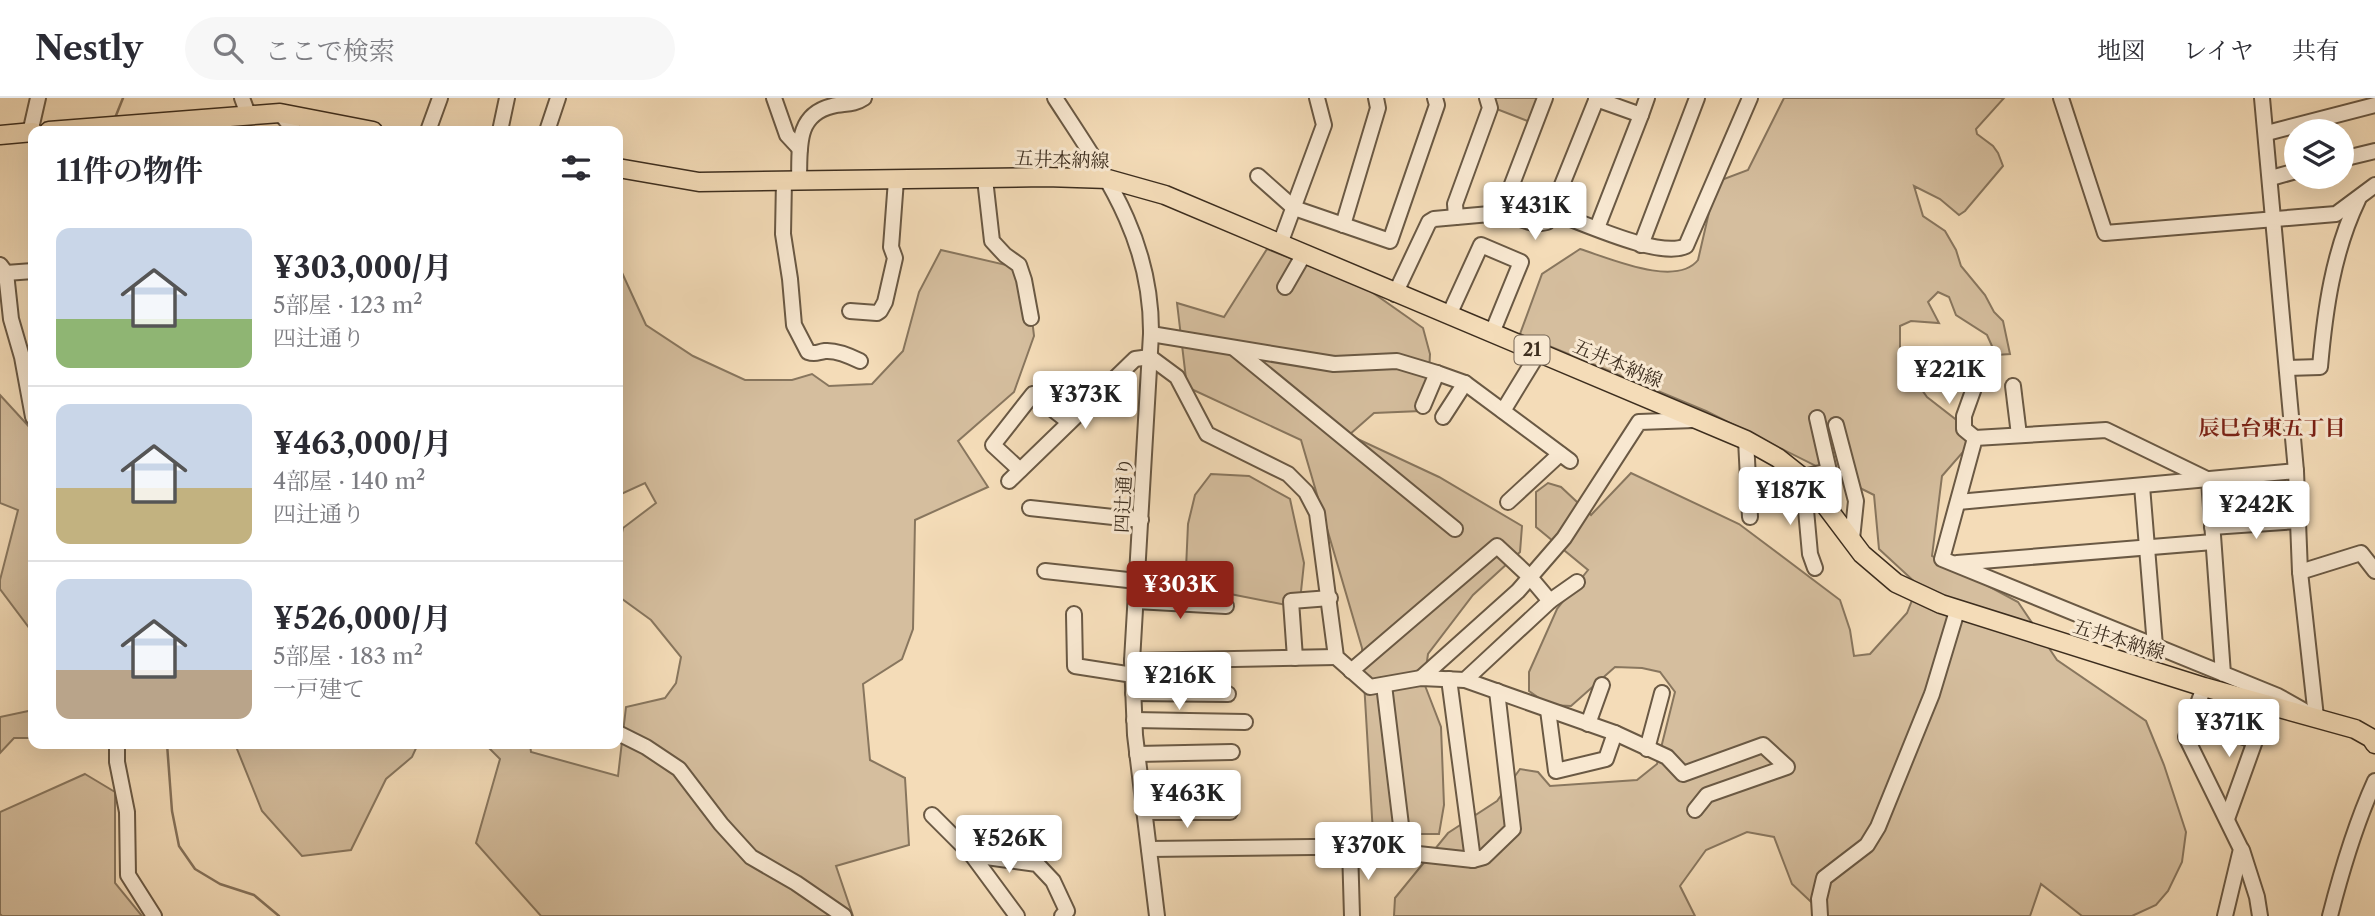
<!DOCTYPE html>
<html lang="ja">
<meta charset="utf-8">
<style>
:root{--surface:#fff;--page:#f7f7f7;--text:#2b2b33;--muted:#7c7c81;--line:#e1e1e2;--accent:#8f2418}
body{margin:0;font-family:"Libre Caslon Text","Noto Serif JP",serif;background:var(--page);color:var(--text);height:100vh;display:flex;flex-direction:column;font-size:26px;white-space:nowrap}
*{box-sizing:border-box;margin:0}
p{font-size:23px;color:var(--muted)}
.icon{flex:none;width:38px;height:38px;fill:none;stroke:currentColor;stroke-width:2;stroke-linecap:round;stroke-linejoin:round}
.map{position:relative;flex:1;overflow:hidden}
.sheet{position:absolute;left:28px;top:28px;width:595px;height:623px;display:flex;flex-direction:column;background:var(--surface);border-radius:14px;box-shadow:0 7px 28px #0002}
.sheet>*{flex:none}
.buttons{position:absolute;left:2284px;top:21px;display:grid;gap:14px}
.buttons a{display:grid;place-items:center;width:70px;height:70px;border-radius:50%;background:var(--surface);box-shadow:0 7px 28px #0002;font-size:35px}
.price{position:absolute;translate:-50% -60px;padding:0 16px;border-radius:7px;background:#fff;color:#222;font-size:23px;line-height:46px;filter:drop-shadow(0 2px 4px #0008)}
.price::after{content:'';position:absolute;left:50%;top:42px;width:21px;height:16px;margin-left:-10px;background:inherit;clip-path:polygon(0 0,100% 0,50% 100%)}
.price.current{background:var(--accent);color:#fff}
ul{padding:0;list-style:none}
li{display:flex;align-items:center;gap:21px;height:175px;padding:0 28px}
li+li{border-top:2px solid var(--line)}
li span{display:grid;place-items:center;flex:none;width:196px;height:140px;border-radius:14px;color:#555}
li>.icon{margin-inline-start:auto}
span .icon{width:84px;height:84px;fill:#fffc;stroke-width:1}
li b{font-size:30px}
h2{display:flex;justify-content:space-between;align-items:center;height:84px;padding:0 28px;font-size:30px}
header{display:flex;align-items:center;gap:42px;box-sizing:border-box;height:98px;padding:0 35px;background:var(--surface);border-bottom:2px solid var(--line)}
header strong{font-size:33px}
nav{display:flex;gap:38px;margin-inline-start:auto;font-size:24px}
.search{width:490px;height:63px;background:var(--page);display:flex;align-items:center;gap:18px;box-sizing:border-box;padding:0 24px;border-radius:38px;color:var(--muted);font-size:26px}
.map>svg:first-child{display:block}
.green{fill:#d5be9e;stroke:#88765e;stroke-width:2}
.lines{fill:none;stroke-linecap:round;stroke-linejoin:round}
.stream{stroke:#85725b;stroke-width:2.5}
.minor-casing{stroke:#6a5944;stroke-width:18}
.major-casing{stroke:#3c2d1e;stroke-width:21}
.minor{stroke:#f8e8d1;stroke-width:14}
.major{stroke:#f4dcb8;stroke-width:18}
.labels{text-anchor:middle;stroke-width:6;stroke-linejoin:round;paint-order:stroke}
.shield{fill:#f8e8d1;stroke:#746554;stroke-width:2}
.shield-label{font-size:18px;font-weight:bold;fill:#3c2d1e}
.street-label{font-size:19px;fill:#3c2d1e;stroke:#f8e8d1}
.neighbourhood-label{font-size:21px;font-weight:bold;fill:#7a1f14;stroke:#f8e8d1}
</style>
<header>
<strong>Nestly</strong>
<div class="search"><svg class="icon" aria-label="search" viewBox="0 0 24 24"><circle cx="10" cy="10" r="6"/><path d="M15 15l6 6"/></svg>ここで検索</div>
<nav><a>地図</a><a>レイヤ</a><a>共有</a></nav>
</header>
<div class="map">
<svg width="2375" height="818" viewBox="0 0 2375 818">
<rect width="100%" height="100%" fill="#f4dcb8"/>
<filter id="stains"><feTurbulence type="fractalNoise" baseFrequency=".00286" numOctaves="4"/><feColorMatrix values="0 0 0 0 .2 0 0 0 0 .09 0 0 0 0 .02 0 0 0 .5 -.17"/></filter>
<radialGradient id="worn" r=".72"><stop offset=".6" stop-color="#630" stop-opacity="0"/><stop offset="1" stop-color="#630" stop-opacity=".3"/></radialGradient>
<g class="green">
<path d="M1492 0H1539L1530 24 1494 10Z"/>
<path d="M1784 0H2004L1976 31 1977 36 1993 48 1998 55 2003 68 1965 113 1959 117 1940 101 1914 88 1923 118 1945 133 1956 152 1961 168 1985 197 1994 214 2003 223 2010 256 1996 257 1987 237 1956 217 1949 199 1938 194 1928 204 1939 225 1911 223 1900 228V261L1927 299 1977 338 1942 378 1932 458 2018 504 2057 562 2146 623 2164 667 2186 734 2182 764 2168 793 2156 807 2132 818H2082L2041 786 2030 818H1826L1792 786 1774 739 1747 734 1706 752 1680 788 1695 818H1394L1395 800 1448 735 1497 703 1520 671 1538 674 1550 688 1637 682 1657 666 1675 594 1660 574 1642 570 1615 569 1571 608 1549 607 1529 593V574L1557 511 1588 472 1536 429V394L1548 385 1561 389 1591 417 1631 375 1739 426 1840 502 1850 532 1854 558 1870 556 1907 515 1918 487 1879 451 1874 397 1706 313 1520 236 1542 176 1580 151C1609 160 1676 190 1698 162L1716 84 1748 72Z"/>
<path d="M1267 151 1366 190 1423 230 1430 256 1428 294 1421 313 1374 315 1349 337 1439 379 1522 428 1520 454 1473 497 1428 556 1424 585 1441 629 1444 707 1439 736H1373L1362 550 1301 342 1187 289 1177 205 1224 219Z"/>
<path d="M941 152 1015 169 1029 195 1034 238 1014 294 958 343 988 389 915 422 913 531 902 561 863 586 870 662 905 680 909 747 836 768 853 818H541L476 745 500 661 485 646H530L531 654 618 678 626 609 665 600 676 585 681 559 651 522 618 498V453L623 430 656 405 645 385 621 396 618 402V166L646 227 693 258 745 282H792L812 276 829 288 872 286 903 253 919 194Z"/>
<path d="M0 297 33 333V535L0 491V482L18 412 0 405Z"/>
<path d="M1211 376 1249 378 1290 401 1304 465 1300 503 1291 508 1210 492 1186 471 1188 426 1195 397Z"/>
<path d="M33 612V640H14L0 655V619Z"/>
<path d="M235 646H418L412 659 386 681 351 752 302 758 262 713Z"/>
<path d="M85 676 115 694V785L142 818H2L0 816V714Z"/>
</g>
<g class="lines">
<g class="stream">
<path d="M115 20 123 0"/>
<path d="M167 646 172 713 179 748 195 771 220 786 254 797 279 818"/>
</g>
<g class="minor-casing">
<g id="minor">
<path d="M242 0 249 19"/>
<path d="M774 0 787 37 800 51"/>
<path d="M1055 0C1105 77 1152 140 1151 236L1132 563 1135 637 1157 818"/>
<path d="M2061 0 2105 135 2336 116 2375 87"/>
<path d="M2262 0 2296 373 2300 474 2316 619"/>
<path d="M1596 1 1641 17 1647 0"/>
<path d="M280 15 295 33"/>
<path d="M428 33 440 0"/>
<path d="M500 33 507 0"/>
<path d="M547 33 558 0"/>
<path d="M30 35 38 0"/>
<path d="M2267 35 2375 7"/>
<path d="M2342 61 2375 53"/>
<path d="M1258 78 1294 110 1390 143 1437 7 1435 0"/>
<path d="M2271 80 2296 73"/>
<path d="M985 81 992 143 1005 157 1019 167 1024 182 1031 220"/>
<path d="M784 82 783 136 790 181 794 227 808 254C816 257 817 254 825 253 837 252 850 258 860 263"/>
<path d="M799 82C800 51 795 17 832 8 843 5 854 7 864 0"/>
<path d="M1552 114C1582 124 1659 161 1686 148L1750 0"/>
<path d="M1501 115 1545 0"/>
<path d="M1456 119 1455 106 1490 10 1487 0"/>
<path d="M1343 127 1378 10 1376 0"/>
<path d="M1597 130 1641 17"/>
<path d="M1280 146 1324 27 1317 0"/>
<path d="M1641 147 1697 0"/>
<path d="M0 167 6 175 11 221 22 259 33 319"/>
<path d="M6 175 33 173"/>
<path d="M1285 189 1304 156"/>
<path d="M1395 196 1429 124 1434 121 1501 115 1536 126 1547 124 1597 0"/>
<path d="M850 213 877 215 880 213 885 204 895 160 891 149 896 82"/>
<path d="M1449 217 1481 147 1521 164 1492 235"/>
<path d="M1151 236 1334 266 1397 263 1437 275 1465 285 1570 363"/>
<path d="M1234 250 1455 431"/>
<path d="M2287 270 2320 269C2325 212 2333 154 2358 102"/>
<path d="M2013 288 2019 337"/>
<path d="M1423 308 1437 275"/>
<path d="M1503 313 1539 254"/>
<path d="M1443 319 1465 285"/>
<path d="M1836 327 1856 403 1852 441"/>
<path d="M1975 340 1964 331V318L1983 265"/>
<path d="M1746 342 1750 419"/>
<path d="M1020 372 993 347 1033 296 1069 324"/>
<path d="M1009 383 1135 261 1150 259 1177 279 1207 336 1288 376 1306 394 1317 415 1336 559 1370 589 1421 580 1465 582 1615 635 1667 659 1683 676 1763 647 1787 669 1707 697 1695 712"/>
<path d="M2142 388 2155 548"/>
<path d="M1508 404 1560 356"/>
<path d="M1958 404 2296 373"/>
<path d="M1030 410 1141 422"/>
<path d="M2212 429 2298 423"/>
<path d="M1957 465 2213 444"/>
<path d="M1815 470 1810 456 1803 379 1829 373 1817 320"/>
<path d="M1045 473 1137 483"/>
<path d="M2300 474 2361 455 2375 473"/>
<path d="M1136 503 1226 508"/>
<path d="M1074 516 1075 568 1133 577"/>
<path d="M1295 560 1291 503 1330 500"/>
<path d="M1132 563 1336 559"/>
<path d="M1351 573 1497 448 1529 478 1550 503"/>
<path d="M2223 576 2209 382 2106 332 1975 340 1942 461 2278 598 2303 612"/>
<path d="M1421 580 1518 493 1564 440 1639 324 1694 322"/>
<path d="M1449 581 1473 762"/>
<path d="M1465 582 1550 503 1577 484"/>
<path d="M1384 587 1404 752"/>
<path d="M2204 589 2186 639 2241 751 2225 818"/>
<path d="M1133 595 1228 596"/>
<path d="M1548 612 1556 673 1606 661 1615 635"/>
<path d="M2192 620 2255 643 2227 721"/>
<path d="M1134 622 1245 624"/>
<path d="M1588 626 1602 587"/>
<path d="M618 635 646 649 679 671 721 726 751 759 796 785 844 818"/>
<path d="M117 646V664L127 714 128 777 154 818"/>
<path d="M1647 651 1662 595"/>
<path d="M1137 656 1232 654"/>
<path d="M1144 714H1230"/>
<path d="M932 717 972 757 1037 766 1053 783 1067 813 1062 818"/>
<path d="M1350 750 1352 818"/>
<path d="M1149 751 1397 748 1409 755 1473 762 1484 759 1513 731 1497 593"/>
<path d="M2242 752 2257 799 2260 818"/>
<path d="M972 757 1017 818"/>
<path d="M1820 818 1819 801 1824 780 1867 747 1878 729 1932 596 1957 513"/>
<path d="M2330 818C2342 771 2355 727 2375 683"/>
</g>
</g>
<g class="major-casing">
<g id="major">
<path d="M49 33 280 15 373 33"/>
<path d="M0 37 33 34"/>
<path d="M618 70 699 84 1046 79 1108 81 1165 97 1746 342 1778 360 1807 383 1862 456 1896 485 1941 506 2204 589 2355 631 2371 640 2375 646"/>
</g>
</g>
<use href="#minor" class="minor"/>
<use href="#major" class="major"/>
</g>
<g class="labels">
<rect class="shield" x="1514.5" y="237.5" width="35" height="29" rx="5"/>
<g class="shield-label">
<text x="1532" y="258">21</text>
</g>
<g class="street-label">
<text transform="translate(1062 61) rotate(2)" y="7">五井本納線</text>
<text transform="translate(1618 265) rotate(23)" y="7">五井本納線</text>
<text transform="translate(1123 397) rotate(-87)" y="7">四辻通り</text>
<text transform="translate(2119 541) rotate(17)" y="7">五井本納線</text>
</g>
<g class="neighbourhood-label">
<text x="2272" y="337">辰巳台東五丁目</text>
</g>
</g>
<rect width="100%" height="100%" filter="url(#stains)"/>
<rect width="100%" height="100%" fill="url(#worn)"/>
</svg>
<div class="buttons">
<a><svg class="icon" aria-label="layers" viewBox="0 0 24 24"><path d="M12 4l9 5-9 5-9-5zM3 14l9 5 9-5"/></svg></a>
</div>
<b class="price" style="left:1535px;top:144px">¥431K</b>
<b class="price" style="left:1949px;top:308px">¥221K</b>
<b class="price" style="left:1085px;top:333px">¥373K</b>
<b class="price" style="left:1790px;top:429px">¥187K</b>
<b class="price" style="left:2256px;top:443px">¥242K</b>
<b class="price current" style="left:1180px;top:523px">¥303K</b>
<b class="price" style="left:1179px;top:614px">¥216K</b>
<b class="price" style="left:2229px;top:661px">¥371K</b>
<b class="price" style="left:1187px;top:732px">¥463K</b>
<b class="price" style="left:1009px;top:777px">¥526K</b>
<b class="price" style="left:1368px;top:784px">¥370K</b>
<section class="sheet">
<h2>11件の物件<svg class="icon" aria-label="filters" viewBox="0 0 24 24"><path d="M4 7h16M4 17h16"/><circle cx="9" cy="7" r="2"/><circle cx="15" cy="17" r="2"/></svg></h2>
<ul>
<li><span style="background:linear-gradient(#c9d6e8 65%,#8fb573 0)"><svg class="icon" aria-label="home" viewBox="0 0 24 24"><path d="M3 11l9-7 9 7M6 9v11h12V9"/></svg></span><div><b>¥303,000/月</b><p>5部屋 · 123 m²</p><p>四辻通り</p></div></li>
<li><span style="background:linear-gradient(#c9d6e8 60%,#c2b280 0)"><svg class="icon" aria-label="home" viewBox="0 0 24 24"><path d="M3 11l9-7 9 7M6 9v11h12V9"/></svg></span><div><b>¥463,000/月</b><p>4部屋 · 140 m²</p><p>四辻通り</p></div></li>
<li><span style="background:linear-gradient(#c9d6e8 65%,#b9a48a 0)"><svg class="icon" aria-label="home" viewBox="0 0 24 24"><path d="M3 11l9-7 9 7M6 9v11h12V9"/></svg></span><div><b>¥526,000/月</b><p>5部屋 · 183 m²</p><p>一戸建て</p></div></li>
</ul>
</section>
</div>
